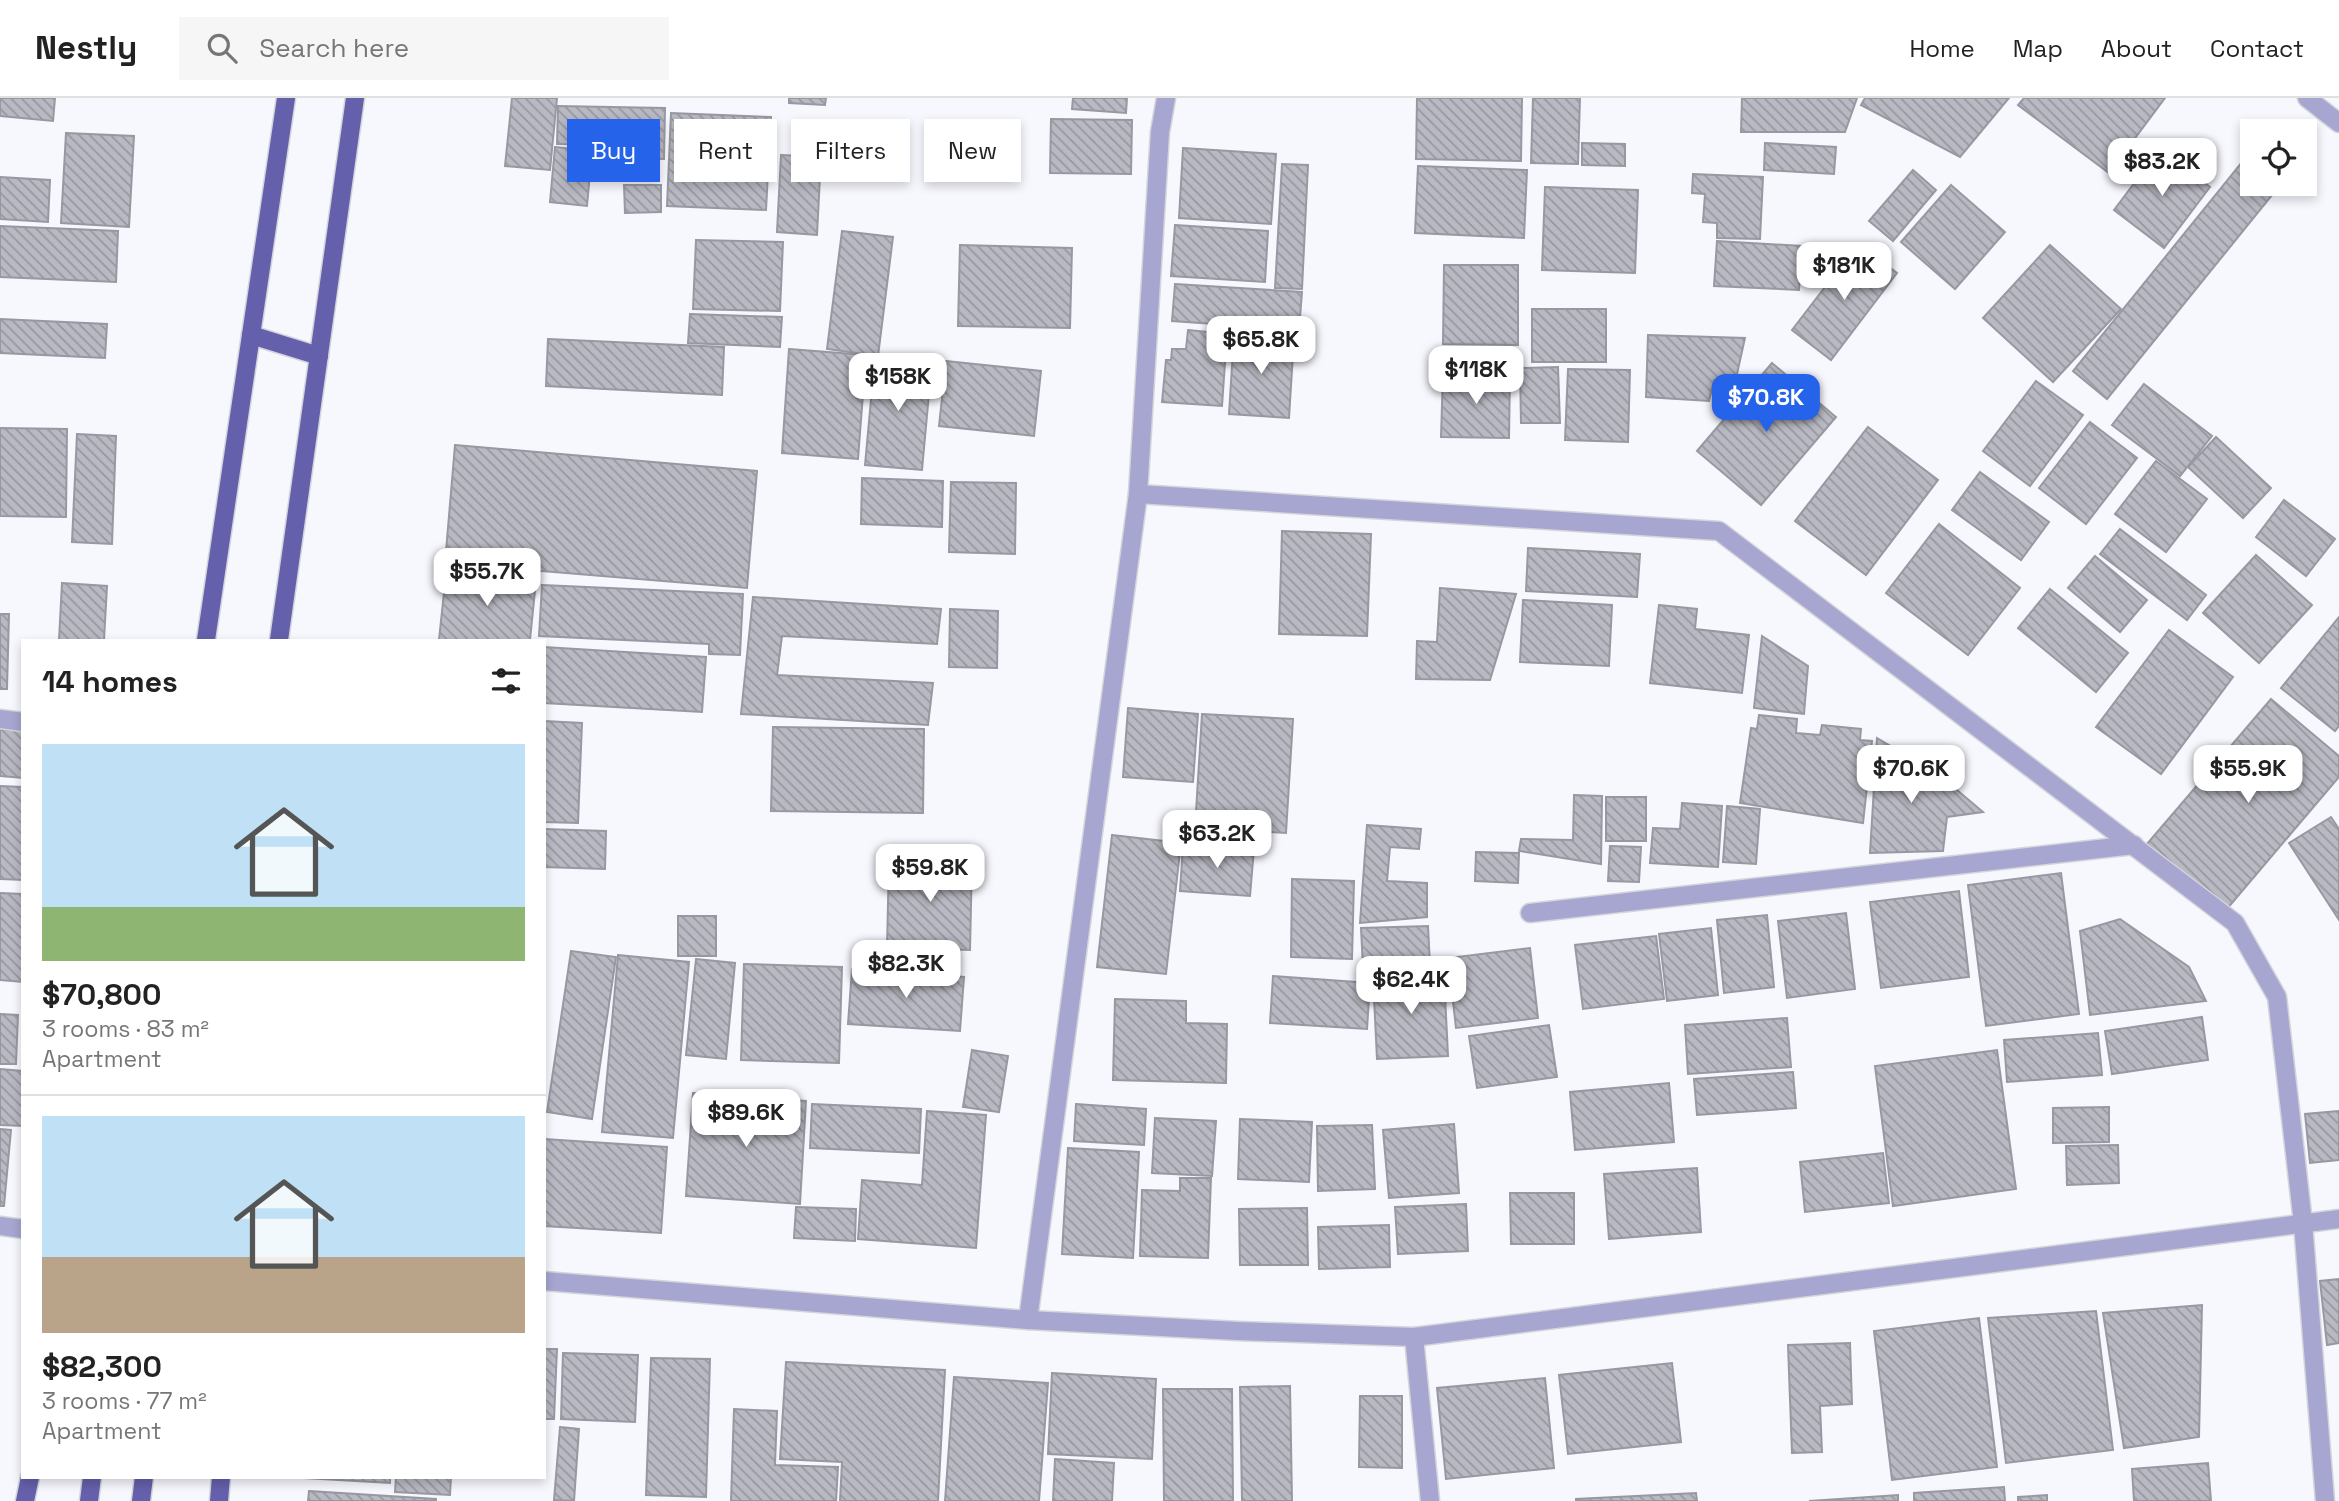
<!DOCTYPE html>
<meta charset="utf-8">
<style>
:root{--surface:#fff;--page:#f6f6f6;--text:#222;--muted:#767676;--line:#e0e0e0;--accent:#2563eb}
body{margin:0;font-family:"Space Grotesk",sans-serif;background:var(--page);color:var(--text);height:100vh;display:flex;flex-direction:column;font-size:26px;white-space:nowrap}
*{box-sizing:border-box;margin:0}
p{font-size:23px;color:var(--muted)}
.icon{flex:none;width:38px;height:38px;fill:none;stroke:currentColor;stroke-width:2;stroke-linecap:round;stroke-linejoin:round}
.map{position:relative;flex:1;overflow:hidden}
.side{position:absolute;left:21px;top:541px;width:525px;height:840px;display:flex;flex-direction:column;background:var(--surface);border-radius:0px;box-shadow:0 4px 10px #0003}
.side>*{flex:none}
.hud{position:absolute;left:567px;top:21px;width:665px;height:63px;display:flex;gap:14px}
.buttons{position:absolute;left:2240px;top:21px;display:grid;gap:14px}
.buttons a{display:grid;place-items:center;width:77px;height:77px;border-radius:0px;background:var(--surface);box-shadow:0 4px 10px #0003;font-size:35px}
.price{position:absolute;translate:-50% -60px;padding:0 16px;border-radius:14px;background:#fff;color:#222;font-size:23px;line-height:46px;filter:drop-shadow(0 2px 4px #0008)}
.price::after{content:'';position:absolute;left:50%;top:42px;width:21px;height:16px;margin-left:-10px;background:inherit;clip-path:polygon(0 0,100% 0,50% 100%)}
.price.current{background:var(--accent);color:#fff}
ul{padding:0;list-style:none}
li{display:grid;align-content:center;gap:14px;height:371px;padding:0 21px}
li+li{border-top:2px solid var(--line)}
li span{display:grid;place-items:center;height:217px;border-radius:0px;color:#555}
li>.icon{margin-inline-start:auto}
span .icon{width:126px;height:126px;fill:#fffc;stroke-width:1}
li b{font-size:30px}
h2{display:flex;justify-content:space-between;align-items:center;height:84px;padding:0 21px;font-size:30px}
.tag{padding:0 24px;border-radius:0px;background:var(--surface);box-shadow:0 4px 10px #0003;font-size:24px;line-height:63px}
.tag.current{background:var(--accent);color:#fff}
header{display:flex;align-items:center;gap:42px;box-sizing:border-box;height:98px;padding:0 35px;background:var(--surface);border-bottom:2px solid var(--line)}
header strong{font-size:33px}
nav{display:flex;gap:38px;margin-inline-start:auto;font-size:24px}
.search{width:490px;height:63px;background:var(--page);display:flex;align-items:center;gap:18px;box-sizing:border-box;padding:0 24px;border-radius:0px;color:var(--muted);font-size:26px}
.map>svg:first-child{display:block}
.building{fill:url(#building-back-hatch);stroke:#9898a2;stroke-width:2}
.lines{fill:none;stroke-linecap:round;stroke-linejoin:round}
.minor-casing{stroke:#d4d4db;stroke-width:21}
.primary-casing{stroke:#d4d4db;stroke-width:21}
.minor{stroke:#a6a6d1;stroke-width:18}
.primary{stroke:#6560ab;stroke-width:18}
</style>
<header>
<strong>Nestly</strong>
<div class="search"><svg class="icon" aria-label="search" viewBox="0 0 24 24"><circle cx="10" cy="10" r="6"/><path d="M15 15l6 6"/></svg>Search here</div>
<nav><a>Home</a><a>Map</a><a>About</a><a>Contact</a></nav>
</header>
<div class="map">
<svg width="2339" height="1403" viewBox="0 0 2339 1403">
<defs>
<pattern id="building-back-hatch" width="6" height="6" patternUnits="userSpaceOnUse" patternTransform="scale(1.75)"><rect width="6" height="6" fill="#b9b9c3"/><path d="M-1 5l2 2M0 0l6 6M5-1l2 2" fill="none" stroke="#97979f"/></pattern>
</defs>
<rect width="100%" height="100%" fill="#f7f7fe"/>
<g class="building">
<path d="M0 0H55L53 23 0 18Z"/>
<path d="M512 0H557L550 72 505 68Z"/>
<path d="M789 0H826L825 7 789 5Z"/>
<path d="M1073 0H1127L1126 15 1072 11Z"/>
<path d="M1417 0H1522L1521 63 1416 61Z"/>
<path d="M1533 0H1580L1578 66 1531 65Z"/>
<path d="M1742 0H1857L1845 34H1741Z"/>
<path d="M1865 0H2009L1960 59 1861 7Z"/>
<path d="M2024 0H2165L2109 75 2018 7Z"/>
<path d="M558 8 665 10 664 61 619 60V47L557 46Z"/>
<path d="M671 15 771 19 766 112 667 108Z"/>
<path d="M1051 21 1132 22 1131 76 1050 75Z"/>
<path d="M66 35 134 38 129 129 61 125Z"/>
<path d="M1582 45 1625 46V68L1582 67Z"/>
<path d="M1765 45 1836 49 1834 76 1764 72Z"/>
<path d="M555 49 592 53 587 108 550 104Z"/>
<path d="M1183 50 1276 56 1271 126 1179 120Z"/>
<path d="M2160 51 2210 89 2164 150 2114 112Z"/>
<path d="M2251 53 2252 86H2281L2107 301 2073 273Z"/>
<path d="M781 57 821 59 817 137 777 134Z"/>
<path d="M1282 66 1308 67 1302 191 1275 190Z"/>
<path d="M1418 68 1527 72 1524 140 1415 135Z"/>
<path d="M1913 72 1936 92 1893 143 1869 123Z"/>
<path d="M1693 76 1763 79 1760 141 1717 140V125L1703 124 1705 96 1692 95Z"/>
<path d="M0 79 50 82 48 124 0 121Z"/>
<path d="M624 87H661V114L625 115Z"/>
<path d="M1951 87 2005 134 1955 191 1901 144Z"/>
<path d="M1545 89 1638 92 1635 175 1542 172Z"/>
<path d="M1175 127 1268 133 1265 184 1171 178Z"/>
<path d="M0 128 118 133 116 184 0 179Z"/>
<path d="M842 133 893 139 878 258 827 251Z"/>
<path d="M696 142 783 144 780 213 693 211Z"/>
<path d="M1717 143 1802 148 1799 192 1714 188Z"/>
<path d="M1858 146 1897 175 1831 262 1792 232Z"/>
<path d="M960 147 1072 150 1070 230 958 228Z"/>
<path d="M2050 147 2121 211 2053 284 1983 220Z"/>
<path d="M1444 167H1518V247L1443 246Z"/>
<path d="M1175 186 1302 194 1299 232 1172 223Z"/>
<rect x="1532" y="211" width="74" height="53"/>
<path d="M690 216 782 219 780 249 688 245Z"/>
<path d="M0 221 107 226 105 260 0 255Z"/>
<path d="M1188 232 1227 236 1222 308 1162 304 1166 262H1171L1172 251H1186Z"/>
<path d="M1234 236 1294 240 1289 320 1229 316Z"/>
<path d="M1648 237 1745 240 1735 285 1714 282 1709 303 1646 299Z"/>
<path d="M548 241 724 249 722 297 546 288Z"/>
<path d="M789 251 866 257 858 361 782 355Z"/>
<path d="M875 258 932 263 922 372 865 367Z"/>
<path d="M946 263 1041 273 1034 338 939 328Z"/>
<path d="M1772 265 1836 319 1761 407 1697 353Z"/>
<path d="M1558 269 1560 325H1521L1520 270Z"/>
<path d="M1568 271 1630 272 1628 344 1565 342Z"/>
<path d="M1443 275 1510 276 1509 340 1441 339Z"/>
<path d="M2036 283 2083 317 2030 388 1983 353Z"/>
<path d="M2144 286 2212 338 2180 378 2112 327Z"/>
<path d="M2090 324 2137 360 2086 426 2039 390Z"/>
<path d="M1868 329 1938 382 1866 477 1795 423Z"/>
<path d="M0 330 67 331 66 419 0 418Z"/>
<path d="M77 336 116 338 112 446 72 444Z"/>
<path d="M2216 339 2271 390 2243 420 2188 369Z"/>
<path d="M455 347 757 373 747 490 445 465Z"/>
<path d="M2156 363 2207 401 2166 454 2115 416Z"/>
<path d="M1980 374 2049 424 2021 462 1952 412Z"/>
<path d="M862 380 943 383 942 429 861 426Z"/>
<path d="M951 384 1016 385 1015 456 949 454Z"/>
<path d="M2284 402 2335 441 2306 478 2256 439Z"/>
<path d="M1939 426 2020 490 1968 557 1886 495Z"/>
<path d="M2120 431 2206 497 2187 522 2100 456Z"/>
<path d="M1282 433 1371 436 1367 538 1279 536Z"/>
<path d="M1528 450 1640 456 1637 499 1526 493Z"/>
<path d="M2256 457 2312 507 2259 565 2203 515Z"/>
<path d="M2095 458 2147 502 2120 534 2068 490Z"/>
<path d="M446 475 536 483 530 542H439Z"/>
<path d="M62 485 107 488 104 542H59Z"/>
<path d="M542 487 743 496 740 557 709 556V546L539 538Z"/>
<path d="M1440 490 1516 496 1490 582 1416 581 1417 543 1437 544Z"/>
<path d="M2050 491 2128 555 2096 594 2018 530Z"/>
<path d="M753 499 941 511 937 546 782 538 777 577 933 585 928 627 741 616Z"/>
<path d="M1523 502 1612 507 1609 568 1520 564Z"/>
<path d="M1659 507 1697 511 1695 531 1749 537 1742 595 1650 585Z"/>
<path d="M950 511 998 513 997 570 949 569Z"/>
<path d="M0 516H9L7 591H0Z"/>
<path d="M2339 519V628L2335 633 2281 590Z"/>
<path d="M2169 532 2233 579 2161 676 2096 629Z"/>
<path d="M1762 538 1808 568 1804 616 1754 610Z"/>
<path d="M544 549 706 559 702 614 544 605Z"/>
<path d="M2271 601 2339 658V679L2226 812 2147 746Z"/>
<path d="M1128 610 1198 616 1193 684 1123 679Z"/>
<path d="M1202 616 1293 621 1286 735 1195 730Z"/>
<path d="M1759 617 1797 621 1796 635 1820 637 1822 627 1861 631 1860 642 1872 643 1863 725 1740 705 1751 630 1757 631Z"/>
<path d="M544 623 582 625 578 725 544 724Z"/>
<path d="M773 629 924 631 923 715 771 713Z"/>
<path d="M0 631 23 633V680L0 678Z"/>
<path d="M1877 640 1937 675 1983 714 1947 719 1943 753 1870 755Z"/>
<path d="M0 688 23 689V782L0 781Z"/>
<path d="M1574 697 1602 698 1601 766 1519 753 1521 741 1573 742Z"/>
<rect x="1606" y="699" width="40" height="44"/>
<path d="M1682 705 1722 708 1718 769 1650 765 1653 730 1680 731Z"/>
<path d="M1727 708 1760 711 1756 766 1723 764Z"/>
<path d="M2331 719 2339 731V822L2289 745Z"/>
<path d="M1367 727 1421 731 1419 751 1390 749 1387 783 1427 785V819L1360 825Z"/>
<path d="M544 731 606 733 605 771 544 769Z"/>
<path d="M1112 737 1181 745 1166 876 1097 869Z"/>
<path d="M1183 747 1254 751 1250 798 1180 793Z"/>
<path d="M1610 748 1641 749 1639 784 1608 783Z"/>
<path d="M1476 754 1519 755 1518 785 1475 783Z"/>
<path d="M889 761 972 762 970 852 887 850Z"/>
<path d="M2061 775 2079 916 1986 928 1968 787Z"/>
<path d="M1292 781 1354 783 1352 861 1291 859Z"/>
<path d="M1959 793 1969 879 1881 890 1870 804Z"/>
<path d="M0 795 23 796V884L0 882Z"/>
<path d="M1846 815 1855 891 1787 900 1778 823Z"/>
<path d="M1767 817 1774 889 1724 895 1717 822Z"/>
<rect x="678" y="818" width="38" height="40"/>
<path d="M2120 821 2189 869 2206 903 2090 917 2080 833Z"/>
<path d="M1428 828 1430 867 1363 869 1361 830Z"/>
<path d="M1711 830 1718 897 1667 903 1659 836Z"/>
<path d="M1656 838 1664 901 1583 911 1575 847Z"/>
<path d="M1530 850 1538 920 1456 930 1448 860Z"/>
<path d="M571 853 616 859 592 1021 547 1014Z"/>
<path d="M618 857 689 864 673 1040 602 1034Z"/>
<path d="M696 861 735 865 726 961 686 957Z"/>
<path d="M744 866 842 869 839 965 741 962Z"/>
<path d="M852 871 964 879 960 933 848 926Z"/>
<path d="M1444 876 1448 958 1377 961 1373 879Z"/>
<path d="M1273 878 1370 885 1367 931 1270 925Z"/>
<path d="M1115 901 1186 903V925L1227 926 1226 985 1113 982Z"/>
<path d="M0 916 18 917 16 966H0Z"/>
<path d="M2202 919 2208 962 2112 976 2105 933Z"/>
<path d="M1787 920 1791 969 1688 976 1685 927Z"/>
<path d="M1549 927 1557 979 1477 990 1469 938Z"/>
<path d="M2098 935 2102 977 2007 984 2004 942Z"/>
<path d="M972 952 1008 958 999 1014 963 1009Z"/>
<path d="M1997 952 2016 1091 1893 1108 1875 968Z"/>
<path d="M0 971 23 973V1028L0 1027Z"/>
<path d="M1793 974 1796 1010 1697 1017 1694 981Z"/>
<path d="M1669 985 1674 1044 1575 1052 1570 994Z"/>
<path d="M693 995 806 1003 800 1106 686 1098Z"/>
<path d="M812 1006 921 1011 919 1055 810 1050Z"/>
<path d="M1076 1006 1146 1011 1144 1047 1074 1043Z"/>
<path d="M2109 1009V1044L2053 1045V1010Z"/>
<path d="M927 1013 986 1017 976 1150 858 1141 862 1082 922 1087Z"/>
<path d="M2339 1013V1062L2310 1065 2305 1016Z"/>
<path d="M1155 1020 1216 1023 1212 1078 1152 1075Z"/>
<path d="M1240 1021 1312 1024 1309 1084 1238 1081Z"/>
<path d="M1454 1026 1459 1095 1389 1100 1383 1032Z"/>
<path d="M1372 1027 1375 1091 1318 1093 1317 1028Z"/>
<path d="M0 1031 11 1032 4 1108H0Z"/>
<path d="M544 1041 667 1049 661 1135 544 1128Z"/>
<path d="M2118 1047 2119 1085 2067 1087 2066 1048Z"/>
<path d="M1068 1050 1139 1054 1133 1160 1062 1156Z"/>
<path d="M1883 1055 1889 1105 1805 1114 1800 1064Z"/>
<path d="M1697 1070 1701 1134 1609 1141 1604 1076Z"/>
<path d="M1180 1080H1211L1208 1160 1140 1158 1142 1092 1180 1093Z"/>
<path d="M1510 1095H1574V1146H1511Z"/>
<path d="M1466 1106 1468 1153 1398 1156 1395 1109Z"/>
<path d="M796 1109 856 1111 855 1143 794 1140Z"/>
<path d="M1307 1110 1308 1167H1240L1239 1111Z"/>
<path d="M1389 1127 1390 1169 1319 1171 1318 1129Z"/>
<path d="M2339 1181V1245L2327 1247 2320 1183Z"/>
<path d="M2202 1207 2199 1339 2124 1350 2103 1215Z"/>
<path d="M2096 1213 2113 1352 2006 1365 1988 1220Z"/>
<path d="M1979 1220 1997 1369 1892 1382 1874 1233Z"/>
<path d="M1850 1245 1852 1306 1820 1308 1822 1354 1792 1355 1788 1247Z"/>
<path d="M544 1251H557L554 1321H544Z"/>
<path d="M563 1255 638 1257 635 1324 561 1321Z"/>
<path d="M651 1260 710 1261 706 1399 646 1397Z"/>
<path d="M786 1264 945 1272 938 1403H840L842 1364 780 1361Z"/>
<path d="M1672 1265 1681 1344 1568 1356 1559 1277Z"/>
<path d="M1052 1275 1156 1281 1152 1361 1048 1356Z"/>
<path d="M954 1279 1048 1285 1039 1403H945Z"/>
<path d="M1545 1280 1554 1370 1446 1381 1437 1290Z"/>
<path d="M1290 1288 1292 1403H1242L1240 1289Z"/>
<path d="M1163 1291H1232L1233 1403H1164Z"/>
<path d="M1360 1298H1402V1370L1359 1369Z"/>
<path d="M734 1311 777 1313 775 1367 838 1369 836 1403H731Z"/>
<path d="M560 1329 579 1331 574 1403 554 1402Z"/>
<path d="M1055 1361 1114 1365 1112 1403H1053Z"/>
<path d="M2208 1365 2211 1403H2134L2132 1371Z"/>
<path d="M286 1379H390V1385Z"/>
<path d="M396 1379H451L450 1397 395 1394Z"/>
<path d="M2004 1389 2005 1403H1914V1395Z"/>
<path d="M309 1393 436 1401V1403H308Z"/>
<path d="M1696 1395 1697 1403H1576V1401Z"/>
<path d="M1898 1397V1403H1809Z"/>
<path d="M2047 1397V1403H2018V1399Z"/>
</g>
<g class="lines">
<g class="minor-casing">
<g id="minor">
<path d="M2307 0 2339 25"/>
<path d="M1138 396 1719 433 2235 825 2277 899 2303 1125 2325 1403"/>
<path d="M0 621 23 624"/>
<path d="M1530 815 2134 747"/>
<path d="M0 1128 23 1131"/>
<path d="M544 1183 1028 1222 1238 1233 1414 1239 2339 1121"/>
<path d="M1028 1222 1138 396 1160 34 1166 0"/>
<path d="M1414 1239 1430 1403"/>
</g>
</g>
<g class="primary-casing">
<g id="primary">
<path d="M251 237 319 258"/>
<path d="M206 542 286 0"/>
<path d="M279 542 355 0"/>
<path d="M25 1403 30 1379"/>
<path d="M89 1403 92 1379"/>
<path d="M141 1403 144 1379"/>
<path d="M219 1403 221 1379"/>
</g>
</g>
<use href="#minor" class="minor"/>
<use href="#primary" class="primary"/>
</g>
</svg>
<div class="buttons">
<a><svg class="icon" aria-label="locate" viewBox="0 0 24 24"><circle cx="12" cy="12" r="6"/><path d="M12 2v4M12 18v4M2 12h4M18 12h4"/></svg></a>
</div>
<b class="price" style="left:2162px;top:100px">$83.2K</b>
<b class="price" style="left:1844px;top:204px">$181K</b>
<b class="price" style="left:1261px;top:278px">$65.8K</b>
<b class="price" style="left:1476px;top:308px">$118K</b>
<b class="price" style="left:898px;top:315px">$158K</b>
<b class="price current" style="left:1766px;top:336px">$70.8K</b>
<b class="price" style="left:487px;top:510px">$55.7K</b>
<b class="price" style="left:1911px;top:707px">$70.6K</b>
<b class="price" style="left:2248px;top:707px">$55.9K</b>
<b class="price" style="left:1217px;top:772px">$63.2K</b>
<b class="price" style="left:930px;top:806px">$59.8K</b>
<b class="price" style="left:906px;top:902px">$82.3K</b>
<b class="price" style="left:1411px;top:918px">$62.4K</b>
<b class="price" style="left:746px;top:1051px">$89.6K</b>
<div class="hud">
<a class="tag current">Buy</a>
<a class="tag">Rent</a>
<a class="tag">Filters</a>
<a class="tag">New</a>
</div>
<section class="side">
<h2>14 homes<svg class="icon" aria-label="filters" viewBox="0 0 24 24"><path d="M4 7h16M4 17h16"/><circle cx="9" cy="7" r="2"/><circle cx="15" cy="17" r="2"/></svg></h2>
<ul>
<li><span style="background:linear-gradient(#bfe0f5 75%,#8fb573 0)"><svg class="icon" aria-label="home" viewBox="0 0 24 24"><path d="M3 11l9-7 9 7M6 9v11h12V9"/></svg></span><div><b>$70,800</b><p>3 rooms · 83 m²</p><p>Apartment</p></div></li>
<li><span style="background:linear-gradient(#bfe0f5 65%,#b9a48a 0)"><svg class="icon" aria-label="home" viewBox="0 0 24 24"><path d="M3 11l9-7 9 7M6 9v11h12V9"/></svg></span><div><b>$82,300</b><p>3 rooms · 77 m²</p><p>Apartment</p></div></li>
</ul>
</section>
</div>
